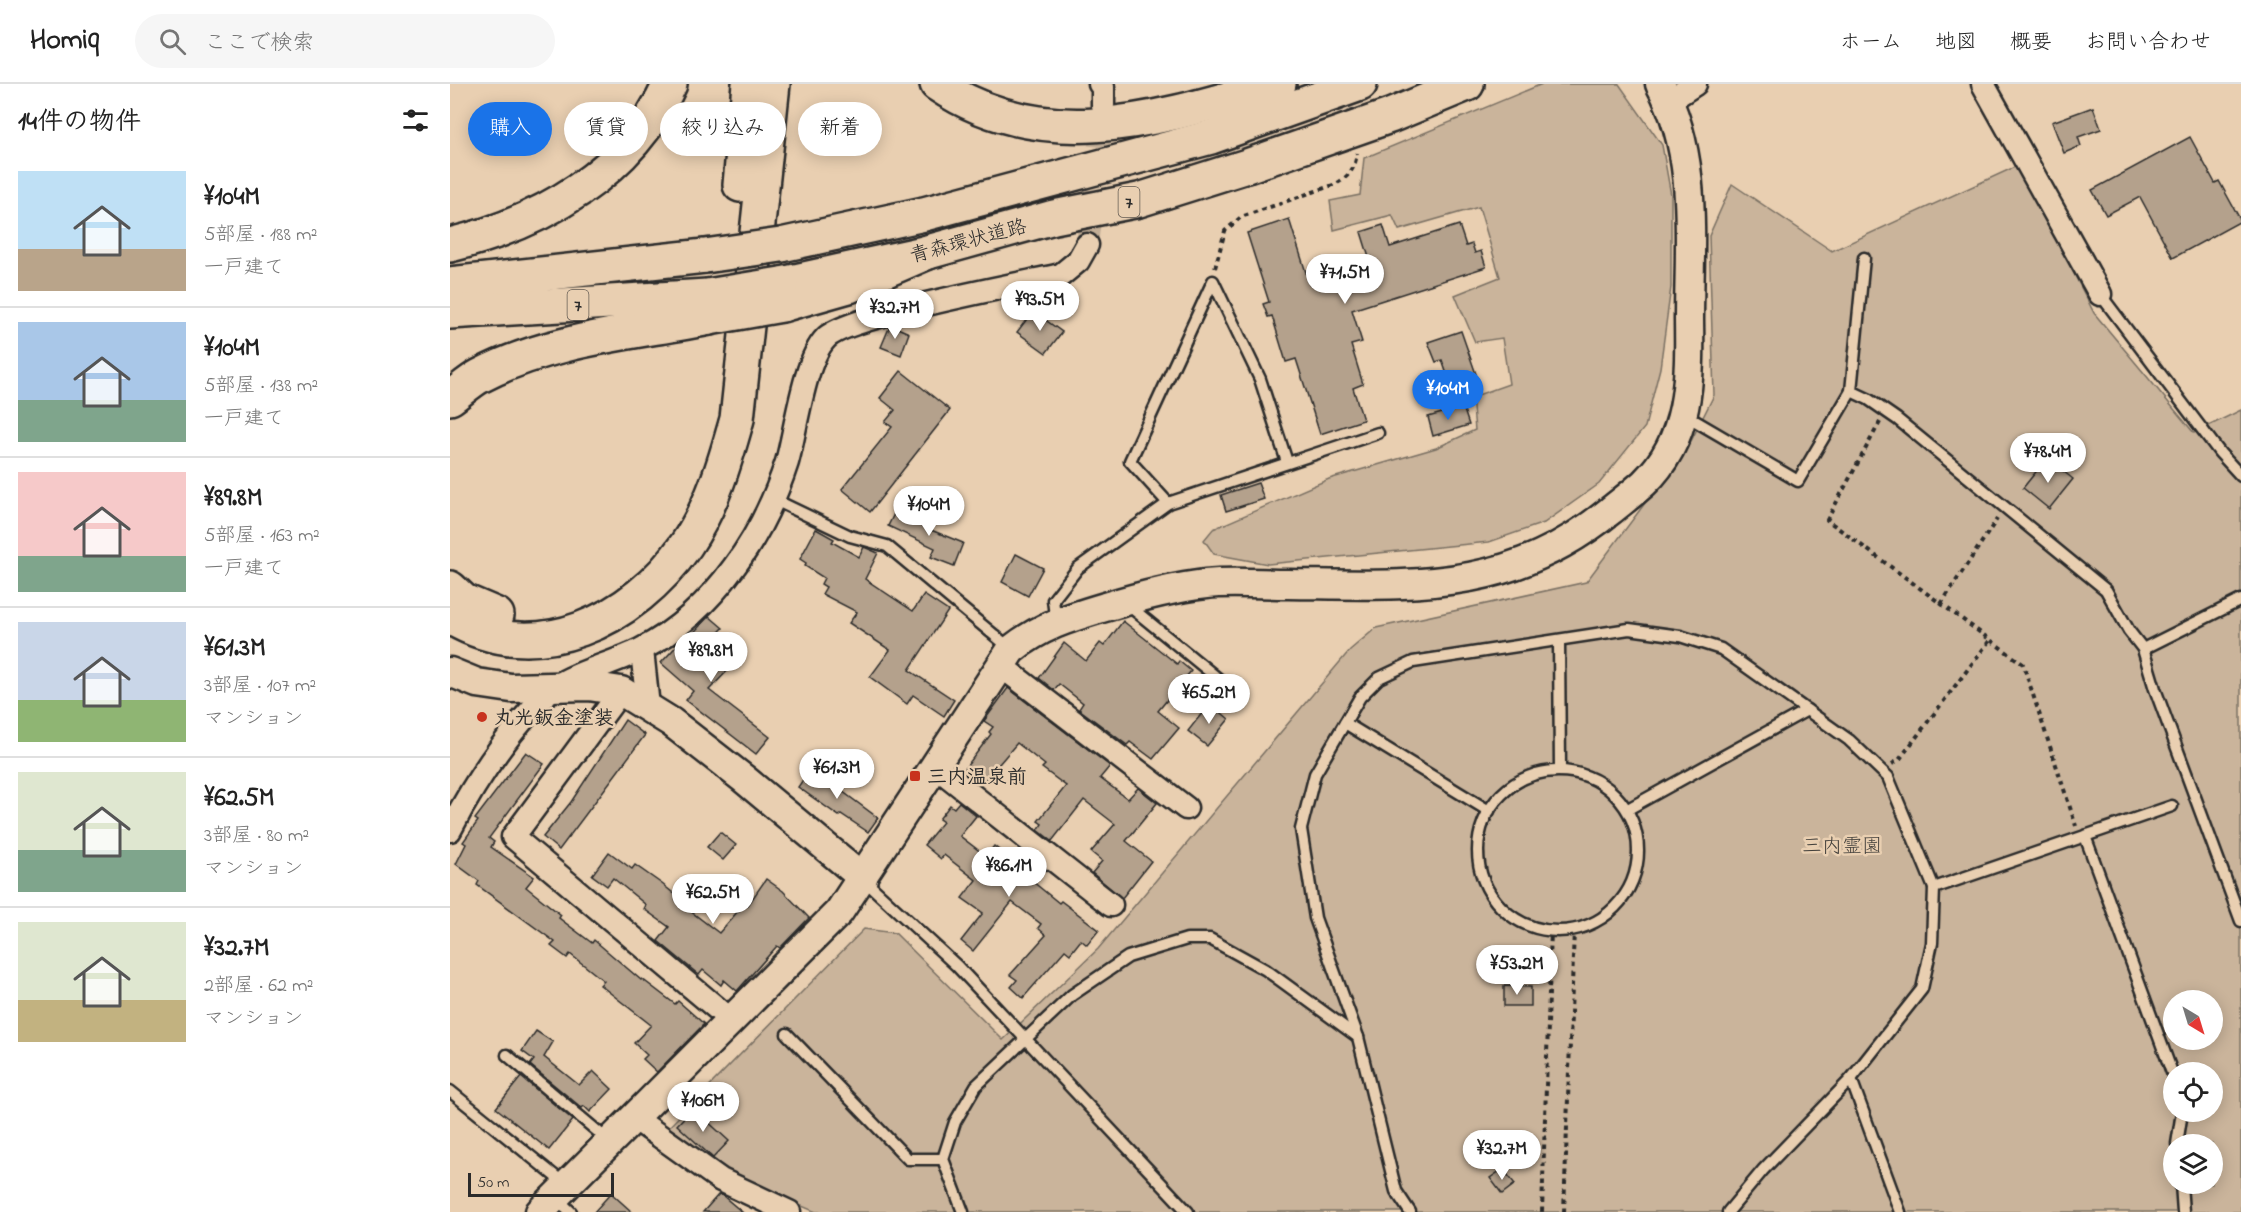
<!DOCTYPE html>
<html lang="ja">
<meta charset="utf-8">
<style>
:root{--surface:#fff;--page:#f6f6f6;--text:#222;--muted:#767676;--line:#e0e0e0;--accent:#1a73e8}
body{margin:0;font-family:"Indie Flower","Klee One",sans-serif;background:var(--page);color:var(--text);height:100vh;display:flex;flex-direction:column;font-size:22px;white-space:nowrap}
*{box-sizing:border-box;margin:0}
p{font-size:20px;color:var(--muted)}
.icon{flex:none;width:33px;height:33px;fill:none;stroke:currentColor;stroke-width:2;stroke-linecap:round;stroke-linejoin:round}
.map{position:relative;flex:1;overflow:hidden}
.side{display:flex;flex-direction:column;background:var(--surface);width:450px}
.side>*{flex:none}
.top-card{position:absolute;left:18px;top:18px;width:570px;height:54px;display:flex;gap:12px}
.needle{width:39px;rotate:142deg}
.buttons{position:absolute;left:1713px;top:906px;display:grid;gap:12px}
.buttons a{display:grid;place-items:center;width:60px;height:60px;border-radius:50%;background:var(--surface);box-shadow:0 3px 15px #0003;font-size:30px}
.scale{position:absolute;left:18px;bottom:15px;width:146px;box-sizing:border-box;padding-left:6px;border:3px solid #2b2b2b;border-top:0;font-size:16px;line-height:21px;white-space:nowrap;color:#2b2b2b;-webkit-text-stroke:4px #e9cfb1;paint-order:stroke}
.price{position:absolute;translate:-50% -51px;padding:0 14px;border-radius:21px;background:#fff;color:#222;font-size:20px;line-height:39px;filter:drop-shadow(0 2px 3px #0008)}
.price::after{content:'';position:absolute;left:50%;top:36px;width:18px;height:14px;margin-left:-9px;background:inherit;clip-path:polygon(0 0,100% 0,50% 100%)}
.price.active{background:var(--accent);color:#fff}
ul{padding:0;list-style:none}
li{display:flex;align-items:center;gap:18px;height:150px;padding:0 18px}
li+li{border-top:2px solid var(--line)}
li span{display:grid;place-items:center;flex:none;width:168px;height:120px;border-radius:0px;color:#555}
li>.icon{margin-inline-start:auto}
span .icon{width:72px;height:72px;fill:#fffc;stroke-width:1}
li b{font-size:26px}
h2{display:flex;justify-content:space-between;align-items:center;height:72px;padding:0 18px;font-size:26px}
.pill{padding:0 21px;border-radius:27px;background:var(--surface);box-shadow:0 3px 15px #0003;font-size:21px;line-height:54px}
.pill.active{background:var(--accent);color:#fff}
header{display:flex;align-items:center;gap:36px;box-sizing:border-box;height:84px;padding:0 30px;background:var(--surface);border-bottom:2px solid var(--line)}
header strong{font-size:28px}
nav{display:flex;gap:33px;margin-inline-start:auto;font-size:21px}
.search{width:420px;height:54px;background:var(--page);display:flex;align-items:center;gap:15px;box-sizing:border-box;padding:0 21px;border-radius:33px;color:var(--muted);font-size:22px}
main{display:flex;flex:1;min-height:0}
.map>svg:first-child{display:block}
.green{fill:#cab49b;stroke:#7a7063;stroke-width:1.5;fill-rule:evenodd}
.building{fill:#b4a18c;stroke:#2b2b2b;stroke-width:1.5}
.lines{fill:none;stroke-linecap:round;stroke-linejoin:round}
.minor-tunnel{stroke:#c3ae96;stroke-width:22;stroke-dasharray:22 11;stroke-linecap:butt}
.service-casing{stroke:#2b2b2b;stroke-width:15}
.minor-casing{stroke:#2b2b2b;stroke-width:27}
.tertiary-casing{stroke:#2b2b2b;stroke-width:33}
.trunk-casing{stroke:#2b2b2b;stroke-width:38}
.motorway-casing{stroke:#2b2b2b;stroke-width:38}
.path{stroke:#2b2b2b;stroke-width:4;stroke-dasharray:4.5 4.5;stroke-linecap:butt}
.service{stroke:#e9cfb1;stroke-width:10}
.minor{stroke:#e9cfb1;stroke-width:22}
.tertiary{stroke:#e9cfb1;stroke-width:28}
.trunk{stroke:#e9cfb1;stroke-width:33}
.motorway{stroke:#e9cfb1;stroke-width:33}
.trunk-bridge-casing{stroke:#2b2b2b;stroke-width:38;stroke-linecap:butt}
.motorway-bridge-casing{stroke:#2b2b2b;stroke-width:38;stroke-linecap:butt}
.trunk-bridge{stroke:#e9cfb1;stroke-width:33}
.motorway-bridge{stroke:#e9cfb1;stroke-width:33}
.poi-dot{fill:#c8321e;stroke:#e9cfb1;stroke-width:2}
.labels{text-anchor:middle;stroke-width:5;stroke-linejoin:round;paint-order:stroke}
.shield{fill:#e9cfb1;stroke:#645c53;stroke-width:1.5}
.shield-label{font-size:18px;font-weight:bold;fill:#2b2b2b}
.street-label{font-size:20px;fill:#2b2b2b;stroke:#e9cfb1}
.poi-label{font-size:20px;font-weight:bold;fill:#2b2b2b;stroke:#e9cfb1;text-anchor:start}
.park-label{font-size:20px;fill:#43403c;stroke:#e9cfb1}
</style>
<header>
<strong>Homiq</strong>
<div class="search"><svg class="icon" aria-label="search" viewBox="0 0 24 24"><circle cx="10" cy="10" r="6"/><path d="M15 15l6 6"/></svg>ここで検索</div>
<nav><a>ホーム</a><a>地図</a><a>概要</a><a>お問い合わせ</a></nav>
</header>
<main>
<section class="side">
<h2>14件の物件<svg class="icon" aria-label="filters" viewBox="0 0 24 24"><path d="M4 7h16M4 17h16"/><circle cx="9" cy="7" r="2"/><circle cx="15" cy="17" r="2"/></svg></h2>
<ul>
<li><span style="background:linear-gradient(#bfe0f5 65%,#b9a48a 0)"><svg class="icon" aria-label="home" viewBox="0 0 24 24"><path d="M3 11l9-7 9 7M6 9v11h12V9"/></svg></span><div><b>¥104M</b><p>5部屋 · 188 m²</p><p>一戸建て</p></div></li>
<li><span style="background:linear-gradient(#a9c7e8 65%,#7fa58c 0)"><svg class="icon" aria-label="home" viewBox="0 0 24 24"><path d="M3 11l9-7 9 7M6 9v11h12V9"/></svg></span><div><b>¥104M</b><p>5部屋 · 138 m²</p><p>一戸建て</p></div></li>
<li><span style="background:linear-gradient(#f6c9c9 70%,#7fa58c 0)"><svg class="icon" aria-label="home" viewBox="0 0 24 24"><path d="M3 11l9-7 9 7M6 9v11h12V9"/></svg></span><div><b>¥89.8M</b><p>5部屋 · 163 m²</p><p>一戸建て</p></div></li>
<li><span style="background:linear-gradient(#c9d6e8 65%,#8fb573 0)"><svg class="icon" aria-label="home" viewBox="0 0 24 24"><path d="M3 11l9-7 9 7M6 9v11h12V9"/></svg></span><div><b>¥61.3M</b><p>3部屋 · 107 m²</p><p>マンション</p></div></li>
<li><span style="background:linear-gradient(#dfe7d0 65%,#7fa58c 0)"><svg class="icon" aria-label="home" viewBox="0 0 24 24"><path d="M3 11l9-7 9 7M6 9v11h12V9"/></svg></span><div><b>¥62.5M</b><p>3部屋 · 80 m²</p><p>マンション</p></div></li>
<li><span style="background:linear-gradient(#dfe7d0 65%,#c2b280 0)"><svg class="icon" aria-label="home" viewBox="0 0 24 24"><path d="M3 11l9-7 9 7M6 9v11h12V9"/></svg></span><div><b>¥32.7M</b><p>2部屋 · 62 m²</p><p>マンション</p></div></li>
</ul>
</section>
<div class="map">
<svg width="1791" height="1128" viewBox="0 0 1791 1128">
<rect width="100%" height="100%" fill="#e9cfb1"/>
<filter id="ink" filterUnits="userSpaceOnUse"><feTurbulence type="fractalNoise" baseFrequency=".0167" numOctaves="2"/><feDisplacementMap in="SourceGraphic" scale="12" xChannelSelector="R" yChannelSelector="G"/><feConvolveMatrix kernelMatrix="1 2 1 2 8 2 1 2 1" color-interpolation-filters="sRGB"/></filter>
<g filter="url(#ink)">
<g class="green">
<path d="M1092 0H1169L1212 61 1221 111V203L1210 284 1195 343 1149 400 1094 439 1039 458 818 480 764 470 754 456 763 445 879 395 986 364 1025 346 1022 313 1059 300 1052 254 1025 258 1005 211 1050 193 1029 123 949 146 942 131 884 146 880 117 910 111 914 74Z"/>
<path d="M1569 81 1644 229 1744 349 1791 326V1128H366L269 1087 215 1047 414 845 445 849 553 956 648 865 900 566 926 544 1136 498 1240 359 1264 311 1259 152 1282 100 1382 167ZM1724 916H1762V956H1724ZM1724 988H1762V1028H1724ZM1724 1060H1762V1100H1724Z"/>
</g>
<g class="building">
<path d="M1643 23 1651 45 1628 53 1631 62 1614 69 1602 38Z"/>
<path d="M1740 53 1765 99 1769 97 1791 137 1723 174 1690 113 1656 131 1642 106Z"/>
<path d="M839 135 860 201 921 180 911 148 933 141 940 163 1009 141 1016 162 1022 160 1025 169 1031 167 1036 183 902 226 912 258 901 261 913 300 903 304 913 336 870 350 846 275 836 278 822 232 818 233 813 220 819 218 797 149Z"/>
<path d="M583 227 612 248 596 269 567 248Z"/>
<path d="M443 242 459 249 451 271 431 263 439 244Z"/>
<path d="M1011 247 1026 290 1017 293 1020 303 1003 308 992 276 986 278 978 258Z"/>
<path d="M451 287 500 326 420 428 392 405 442 343 435 338 445 326 430 314Z"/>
<path d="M1013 323 1019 341 983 352 978 333Z"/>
<path d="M1597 374 1623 395 1599 425 1573 404Z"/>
<path d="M808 399 814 415 776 427 771 411Z"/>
<path d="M469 428 486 436 481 446 513 459 504 482 481 473 485 464 438 442 444 430 464 439Z"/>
<path d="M366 445 384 455 382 458 409 473 414 463 428 469 415 495 463 527 474 511 498 527 459 586 504 616 494 632 463 611 457 620 420 593 440 566 399 539 407 528 372 510 376 503 371 500 374 494 355 482 356 479 350 475Z"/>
<path d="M566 470 593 484 578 512 552 498Z"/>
<path d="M259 532 273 544 259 559 283 581 259 606 320 653 306 670 236 616 243 607 211 579 231 557 234 559Z"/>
<path d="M673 537 727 580 729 577 741 587 708 627 729 644 703 675 680 658 677 661 629 625 633 619 609 600 604 606 589 594 614 559 636 577 650 559 654 562Z"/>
<path d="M558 604 660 682 650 694 678 715 688 704 707 719 676 757 701 777 672 814 642 789 652 777 641 768 665 740 634 716 602 757 588 746 592 740 588 737 616 702 592 684 595 681 567 659 531 701 513 687 541 650 539 648 543 643 534 637Z"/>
<path d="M760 619 779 635 757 662 738 647Z"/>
<path d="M175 636 195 651 109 766 93 753 121 718Z"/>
<path d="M76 668 94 680 39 754 44 758 41 763 84 793 76 803 111 831 109 834 142 859 144 856 191 896 192 895 225 920 228 917 254 940 207 988 193 975 197 971 184 959 201 941 150 901 154 897 120 870 117 874 101 862 105 858 27 801 29 797 6 780 16 760 13 758 28 737 25 735Z"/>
<path d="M361 684 428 734 418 748 391 730 389 732 348 703Z"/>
<path d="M509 718 526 732 510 752 536 772 544 762 567 780 575 770 587 780 577 793 609 819 611 817 649 846 637 861 631 856 620 870 615 866 573 914 561 903 567 896 560 891 596 851 588 844 591 840 562 818 523 867 511 857 533 829 512 814 526 796 494 771 491 775 474 761 493 738 489 735 500 721 504 724Z"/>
<path d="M270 748 286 761 273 776 257 763Z"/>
<path d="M159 768 182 785 185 781 212 800 228 813 226 816 269 849 295 819 298 821 316 795 333 807 359 834 330 864 327 862 287 907 274 896 271 901 253 886 249 891 208 857 219 843 194 825 196 821 163 794 157 802 142 791Z"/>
<path d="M1054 902 1081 903V922H1054Z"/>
<path d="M86 947 103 958 94 973 129 1001 143 987 162 1005 140 1028 134 1022 132 1024 80 981 84 976 72 967Z"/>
<path d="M71 993 123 1036 99 1066 46 1024Z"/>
<path d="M243 1024 279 1057 263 1074 227 1041Z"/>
<path d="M1053 1085 1065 1100 1052 1110 1040 1094Z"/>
<path d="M161 1109 182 1128H144Z"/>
<path d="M269 1110 273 1112 292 1128H253Z"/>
</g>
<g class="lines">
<path class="minor-tunnel" d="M637 161 653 26"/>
<g class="service-casing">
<g id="service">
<path d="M1650 210 1770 369 1791 392"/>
<path d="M1401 307 1414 174"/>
<path d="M1235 331 1348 397 1401 307 1418 315 1447 335 1656 506 1679 547 1693 565 1705 605 1791 837"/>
<path d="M323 415 400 452 437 462 561 565"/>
<path d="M718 419 680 377 763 197 810 295 837 378"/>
<path d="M678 521 787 610"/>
<path d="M606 539 603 516 628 484 718 419 928 349"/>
<path d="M1109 557 1110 686"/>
<path d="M1693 565 1791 516"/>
<path d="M895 639 1039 727"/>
<circle cx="1108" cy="767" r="80"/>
<path d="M1178 725 1357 626"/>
<path d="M1635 752 1724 994"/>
<path d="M413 795 507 882 738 1128"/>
<path d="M1484 804 1722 722"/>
<path d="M337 950 458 1075H493"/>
<path d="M57 971 159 1057"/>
<path d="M1401 995 1450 1128"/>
<path d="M0 1007 116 1101"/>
<path d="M1727 1060 1732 1028"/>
<path d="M1731 1100 1733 1128"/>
<path d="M105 1113 121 1128"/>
<path d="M513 1128 493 1075 505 1038 526 1002 622 911 678 873 737 855H760L816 886 908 953"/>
<path d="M960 1128 946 1107 908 953 865 834 851 745 865 690 910 613 929 594 963 578 1179 545 1230 552 1271 565 1399 656 1438 693 1484 804 1482 859 1472 905 1401 995 1313 1086 1278 1128"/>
</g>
</g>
<g class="minor-casing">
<g id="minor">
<path d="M650 0 653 3V21"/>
<path d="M1533 0 1650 210"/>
<path d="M1219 17 1245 0"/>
<path d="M192 566 198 623"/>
<path d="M551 582 736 724"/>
<path d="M171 607 63 753 282 937"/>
<path d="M485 682 661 821"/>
<path d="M0 746C23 701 50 660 84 623 90 617 96 609 103 604 127 588 164 579 190 566 227 548 260 516 284 483 308 451 325 415 337 378 346 346 354 276 376 254 397 232 571 200 611 191L628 177 637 161"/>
<path d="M183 1033 271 1096 339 1128"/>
</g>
</g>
<g class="tertiary-casing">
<g id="tertiary">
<path d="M0 588 27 599 61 604 139 602 171 607 221 638 294 695 413 794"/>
<path d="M90 1128 389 828 561 566C591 542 618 534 655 523 688 513 721 504 756 500 783 497 811 500 838 500 963 501 1058 510 1160 427 1171 418 1183 409 1194 399 1240 355 1240 295 1239 236 1239 158 1249 71 1210 0"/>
</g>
</g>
<g class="trunk-casing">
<g id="trunk">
<path d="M331 161 474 130 761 53 910 0"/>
<path d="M0 200 255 172"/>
<path d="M331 200 478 168 604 133 689 116 797 82 940 32 1017 0"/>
<path d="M0 228 257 212"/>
</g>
</g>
<g class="motorway-casing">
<g id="motorway">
<path d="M487 0C596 74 714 33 829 0"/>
<path d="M290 101 299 0"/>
<path d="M0 161C91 139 180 89 220 0"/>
<path d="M332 221 399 202 478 168"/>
<path d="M0 314C10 307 19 298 30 292 100 255 183 249 259 234"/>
<path d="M0 504 14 517 47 531"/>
<path d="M0 533C86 586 184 536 236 461 262 423 275 378 287 335L323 0"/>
</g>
</g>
<g class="path">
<path d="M765 184 775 147 791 133 886 100C899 92 905 85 907 69"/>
<path d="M1430 338 1377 436 1573 580 1626 742"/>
<path d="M1491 520 1547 435"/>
<path d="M1442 680 1449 676 1540 556"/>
<path d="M1092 1128 1101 846"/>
<path d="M1114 1128 1124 845"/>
</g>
<use href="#service" class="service"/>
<use href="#minor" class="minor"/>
<use href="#tertiary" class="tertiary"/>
<use href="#trunk" class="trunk"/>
<use href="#motorway" class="motorway"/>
<g class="trunk-bridge-casing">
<g id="trunk-bridge">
<path d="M255 172 331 161"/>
<path d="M257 212 331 200"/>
</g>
</g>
<g class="motorway-bridge-casing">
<path id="motorway-bridge" d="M259 234 332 221"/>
</g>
<use href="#trunk-bridge" class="trunk-bridge"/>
<use href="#motorway-bridge" class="motorway-bridge"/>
</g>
</g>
<g class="poi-dot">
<circle cx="32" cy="633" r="6"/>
<rect x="459" y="686" width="12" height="12" rx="3"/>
</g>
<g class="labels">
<g class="shield">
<rect x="668.5" y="103" width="21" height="30" rx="4.5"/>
<rect x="117.5" y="206" width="21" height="30" rx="4.5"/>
</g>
<g class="shield-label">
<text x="679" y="124">7</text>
<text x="128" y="227">7</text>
</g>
<g class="street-label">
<text transform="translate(518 156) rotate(-15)" y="7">青森環状道路</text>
</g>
<g class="poi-label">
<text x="44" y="640">丸光鈑金塗装</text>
<text x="477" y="699">三内温泉前</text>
</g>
<g class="park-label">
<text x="1392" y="768">三内霊園</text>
</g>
</g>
</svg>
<div class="buttons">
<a><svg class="needle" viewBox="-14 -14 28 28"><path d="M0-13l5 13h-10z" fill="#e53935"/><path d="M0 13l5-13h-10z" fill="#767676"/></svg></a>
<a><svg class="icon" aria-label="locate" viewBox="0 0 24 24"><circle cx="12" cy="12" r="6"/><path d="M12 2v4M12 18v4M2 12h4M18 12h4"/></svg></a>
<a><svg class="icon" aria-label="layers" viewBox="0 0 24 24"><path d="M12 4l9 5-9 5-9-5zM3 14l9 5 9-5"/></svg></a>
</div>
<div class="scale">50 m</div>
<b class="price" style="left:895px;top:221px">¥71.5M</b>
<b class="price" style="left:590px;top:248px">¥93.5M</b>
<b class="price" style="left:445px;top:256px">¥32.7M</b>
<b class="price active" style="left:998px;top:337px">¥104M</b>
<b class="price" style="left:1598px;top:400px">¥78.4M</b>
<b class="price" style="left:479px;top:453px">¥104M</b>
<b class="price" style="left:261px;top:599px">¥89.8M</b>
<b class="price" style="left:759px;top:641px">¥65.2M</b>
<b class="price" style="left:387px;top:716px">¥61.3M</b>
<b class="price" style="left:559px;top:814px">¥86.1M</b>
<b class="price" style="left:263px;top:841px">¥62.5M</b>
<b class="price" style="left:1067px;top:912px">¥53.2M</b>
<b class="price" style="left:253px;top:1049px">¥106M</b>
<b class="price" style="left:1052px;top:1097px">¥32.7M</b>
<div class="top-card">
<a class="pill active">購入</a>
<a class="pill">賃貸</a>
<a class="pill">絞り込み</a>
<a class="pill">新着</a>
</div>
</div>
</main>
